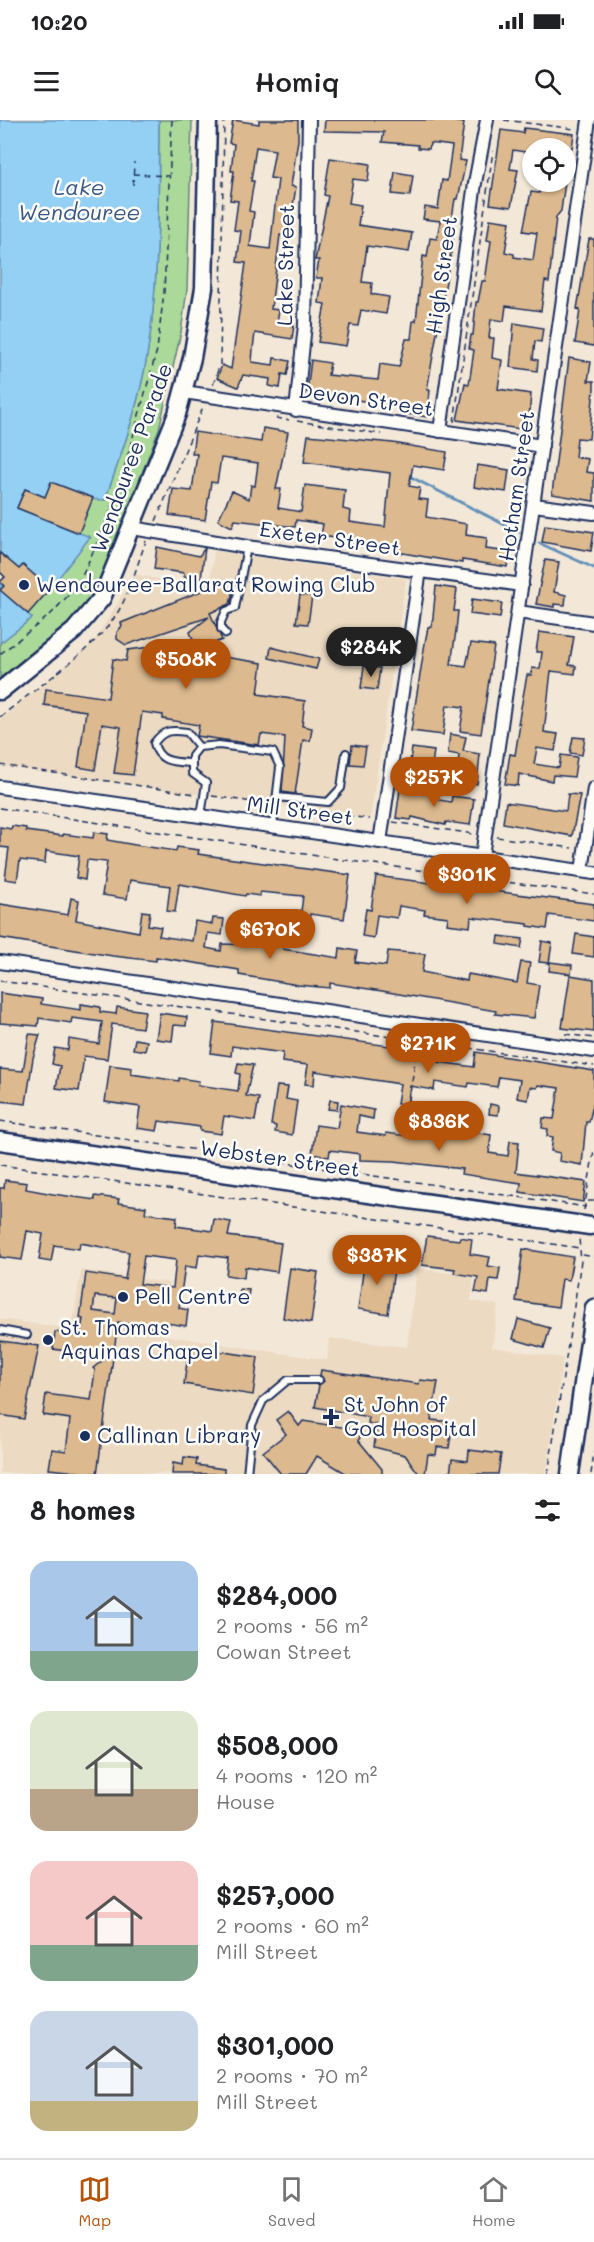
<!DOCTYPE html>
<meta charset="utf-8">
<style>
:root{--surface:#fff;--page:#f6f6f6;--text:#202124;--muted:#757577;--line:#e0e0e0;--accent:#b45309}
body{margin:0;font-family:Mali,sans-serif;background:var(--page);color:var(--text);height:100vh;display:flex;flex-direction:column;font-size:22px;white-space:nowrap}
*{box-sizing:border-box;margin:0}
p{font-size:20px;color:var(--muted)}
.icon{flex:none;width:33px;height:33px;fill:none;stroke:currentColor;stroke-width:2;stroke-linecap:round;stroke-linejoin:round}
.map{position:relative;height:1354px;overflow:hidden}
.side{display:flex;flex-direction:column;background:var(--surface);flex:1}
.side>*{flex:none}
.fabs{position:absolute;left:522px;top:18px;display:grid;gap:12px}
.fabs a{display:grid;place-items:center;width:54px;height:54px;border-radius:50%;background:var(--surface);box-shadow:0 2px 4px #0004;font-size:30px}
.price{position:absolute;translate:-50% -51px;padding:0 14px;border-radius:21px;background:var(--accent);color:#fff;font-size:20px;line-height:39px;filter:drop-shadow(0 2px 3px #0008)}
.price::after{content:'';position:absolute;left:50%;top:36px;width:18px;height:14px;margin-left:-9px;background:inherit;clip-path:polygon(0 0,100% 0,50% 100%)}
.price.active{background:#222;color:#fff}
ul{padding:0;list-style:none}
li{display:flex;align-items:center;gap:18px;height:150px;padding:0 30px}
li span{display:grid;place-items:center;flex:none;width:168px;height:120px;border-radius:18px;color:#555}
li>.icon{margin-inline-start:auto}
span .icon{width:72px;height:72px;fill:#fffc;stroke-width:1}
li b{font-size:26px}
h2{display:flex;justify-content:space-between;align-items:center;height:72px;padding:0 30px;font-size:26px}
.status{display:flex;justify-content:space-between;align-items:center;height:42px;padding:0 30px;background:var(--surface);direction:ltr}
.status svg{height:16px;fill:currentColor}
header{display:flex;justify-content:space-between;align-items:center;height:78px;padding:0 30px;background:var(--surface);font-size:27px;font-weight:600}
.dock{display:flex;justify-content:space-around;align-items:center;height:84px;border-top:2px solid var(--line);background:var(--surface);font-size:16px;color:var(--muted)}
.dock a{display:grid;justify-items:center;gap:3px}
.dock .active{color:var(--accent)}
.map>svg:first-child{display:block}
.built{fill:#ecdac2}
.green{fill:#aad99a;stroke:#62847c;stroke-width:1.5}
.water{fill:#94d0f4;stroke:#6490b8;stroke-width:1.5}
.lines{fill:none;stroke-linecap:round;stroke-linejoin:round}
.stream{stroke:#6490b8;stroke-width:3}
.building{fill:#dcb98e;stroke:#1b2f5e;stroke-width:1.5;fill-rule:evenodd}
.lane-casing{stroke:#1b2f5e;stroke-width:10}
.street-casing{stroke:#1b2f5e;stroke-width:16}
.secondary-casing{stroke:#1b2f5e;stroke-width:21}
.path{stroke:#1b2f5e;stroke-width:1.5;stroke-dasharray:6 4.5;stroke-linecap:butt}
.lane{stroke:#fdfcf7;stroke-width:6}
.street{stroke:#fdfcf7;stroke-width:12}
.secondary{stroke:#fdfcf7;stroke-width:16}
.poi-dot{fill:#1b2f5e;stroke:#fdfcf7;stroke-width:2}
.labels{text-anchor:middle;stroke-width:5;stroke-linejoin:round;paint-order:stroke}
.street-label{font-size:21px;fill:#1b2f5e;stroke:#fdfcf7}
.poi-label{font-size:21px;fill:#1b2f5e;stroke:#fdfcf7;text-anchor:start}
.water-label{font-size:22px;font-style:italic;fill:#395784;stroke:#fdfcf7}
</style>
<div class="status"><b>10:20</b><svg viewBox="0 0 49 12"><path d="M0 12V9h3v3zM5 12V6h3v6zM10 12V3h3v9zM15 12V0h3v12zM26 1h20v11H26zM47 4h2v5h-2z"/></svg></div>
<header><svg class="icon" aria-label="menu" viewBox="0 0 24 24"><path d="M4 6h16M4 12h16M4 18h16"/></svg>Homiq<svg class="icon" aria-label="search" viewBox="0 0 24 24"><circle cx="10" cy="10" r="6"/><path d="M15 15l6 6"/></svg></header>
<div class="map">
<svg width="594" height="1354" viewBox="0 0 594 1354">
<rect width="100%" height="100%" fill="#f3e8d8"/>
<filter id="ink" filterUnits="userSpaceOnUse"><feTurbulence type="fractalNoise" baseFrequency=".0167" numOctaves="2"/><feDisplacementMap in="SourceGraphic" scale="12" xChannelSelector="R" yChannelSelector="G"/><feConvolveMatrix kernelMatrix="1 2 1 2 8 2 1 2 1" color-interpolation-filters="sRGB"/></filter>
<g filter="url(#ink)">
<g class="built">
<path d="M214 431 406 459 370 699 0 646V599L93 523 135 454 193 467 210 462Z"/>
<path d="M417 1148 474 1157 471 1181 498 1185 492 1227 563 1238 546 1354 0 1353V1199L72 1209 81 1150 169 1163 162 1215 327 1240 329 1218 407 1227Z"/>
</g>
<path class="green" d="M159 0H192L187 170 181 212 159 309 107 444 90 477 71 501 0 558V523L32 498 0 470 4 466 0 462 5 457 0 452V433L19 449 23 445 90 418 17 388 25 369 51 362 105 380C120 338 135 296 144 252 160 172 158 82 159 0Z"/>
<g class="water">
<path d="M0 0H159C158 82 160 172 144 252 135 296 120 338 105 380L45 377 25 369 17 387 90 417 50 469 23 445 19 449 0 433Z"/>
<path d="M0 463 4 466 1 470 32 498 0 523Z"/>
</g>
<g class="lines">
<g class="stream">
<path d="M409 356 519 412"/>
<path d="M539 423 594 448"/>
</g>
</g>
<g class="building">
<path d="M233 0 259 4V0H298V20L291 66 296 67 288 116 280 115 271 189 279 190 277 202 294 205 292 219 255 213 253 229 252 242 273 245 274 238 290 241 287 255 282 254 280 268 269 266 270 259 243 255 238 267 217 258 222 245 231 249 246 143 237 142 241 111 234 110 238 81 230 80 234 51H231L234 24 229 23ZM256 27 275 30 270 58 278 59 270 129 250 126 254 92 249 91 254 61H251Z"/>
<path d="M325 0H445L464 3 459 40 466 41 458 79H455L451 105H454L453 121 427 270H430L427 297 401 293 402 287 307 272 311 240 330 243 328 255 378 260 380 244 399 247 406 219H411L413 201H416L423 136 427 137 430 118 437 119 440 101 423 99 425 87 438 89 442 60 447 61 452 26 430 23 429 29 418 28V25L382 22 384 12 324 11Z"/>
<path d="M524 8 574 14 572 28H532V33L513 30 510 49 518 50 511 87 490 84 501 10 523 13Z"/>
<path d="M330 38 370 44 368 61 353 59 349 83 361 85 358 105 412 113 409 132 367 126 362 162 372 163 371 174 389 177 386 194 361 190 358 206 350 205 346 226 318 222 325 184 319 183 322 158H316L319 140H315L328 76 324 75Z"/>
<path d="M395 52 413 55 410 76 392 74Z"/>
<path d="M541 62H565L561 91 556 97 549 162 545 161 541 191 506 186 504 201 491 199 489 218H494L492 238 502 240 498 269 531 274 528 310 457 300 465 263 469 264 474 230 469 229 471 215H473L476 182H478L482 161H485L491 121 487 120 490 99 510 102 505 132 514 134V137L533 140 537 113 523 111 531 72 539 73Z"/>
<path d="M589 119H594V226L575 223 580 190 577 189Z"/>
<path d="M514 203 543 208 541 222 535 221 533 239 538 240 537 251 510 247Z"/>
<path d="M569 238 591 242 588 261H594V268L589 319 577 318 575 337 588 339 586 352 594 353V381L552 374Z"/>
<path d="M263 308 288 312 276 369H281L278 388 301 392 305 365 345 370 343 389 351 391 350 402 385 407 390 353 304 342 308 315 393 323 447 332 444 350 413 345 409 366 420 368 418 379 428 380 426 397 467 404 466 415 487 418 486 429 510 432 507 447 462 440V443L349 424 350 420 321 416 323 404 296 400 295 407 235 400 232 407 218 400 232 371 249 379 251 365 255 366 258 343 221 338 217 363 211 362 205 400 169 395 173 369 192 371 197 334H192L195 312 261 322Z"/>
<path d="M477 345 509 350 506 372 474 367Z"/>
<path d="M51 362 93 378 79 413 17 388 25 369 45 377Z"/>
<path d="M545 405 594 412 591 431 542 422Z"/>
<path d="M157 427 199 436 205 428 201 459 184 457V453L154 449Z"/>
<path d="M0 433 19 449 23 445 50 469 28 494 0 470 4 466 0 462 5 457 0 452Z"/>
<path d="M545 440 559 442 554 472 566 475 565 485 554 484V487L536 484Z"/>
<path d="M221 463 231 469 232 476 230 484 210 493 222 520 191 532 262 543 258 574 305 581 302 606 312 608 310 621 303 620 295 674 282 672 285 617 261 614 259 625 197 616 199 605 163 599V595L142 592 133 655 114 653 121 607 102 604 95 650 78 647 86 591 44 585 46 569 108 578 113 539 126 541 128 530 166 525 167 532 178 524 197 530 190 512 209 497 126 525 117 519V512L122 506 121 503Z"/>
<path d="M436 466 457 469 454 491H458L456 511 451 544 466 546 471 523 494 526 481 614 460 611 464 587 447 585 443 615 411 611 425 523 428 507H432Z"/>
<path d="M300 475 312 476 308 504 296 503Z"/>
<path d="M472 479 502 483 500 498 470 494Z"/>
<path d="M539 512 574 517 569 545 576 546 575 554 551 551 544 612 558 614 555 631 537 628 534 644 559 648 561 635 577 637 574 657 553 655 552 661 519 654 518 666 505 664 510 634 515 635 520 604H518L527 555H531L532 548 540 549 542 532H536Z"/>
<path d="M271 527 319 539 316 549 269 538Z"/>
<path d="M364 546 380 548 377 570 361 568Z"/>
<path d="M450 614 466 617 463 631 480 634 477 664 430 657 431 647 457 651 459 635 448 633Z"/>
<path d="M573 617 585 618 582 635 570 633Z"/>
<path d="M352 625 366 627 363 645 350 644Z"/>
<path d="M412 628 434 631 432 645 410 642Z"/>
<path d="M400 669 434 674 433 679 451 682 452 676 474 679 470 705 446 702 445 705 412 697 411 700 396 698Z"/>
<path d="M568 674 580 675 572 716 503 703 506 682 566 691Z"/>
<path d="M12 706 26 708V711L63 716V714L93 718 94 712 108 714 107 720 135 725 176 731 177 727 199 730 198 734 350 755 344 799 310 794 309 801 300 799 303 776 260 772V776L246 774 245 776 179 764 175 792 167 791 170 766 130 760 127 779 102 775 107 742 87 740 85 760 76 758 79 736 46 731 45 743 20 740 17 761 5 759 9 728 0 727V707L11 709Z"/>
<path d="M376 756 594 784V801L549 795 547 809 528 806V804L471 797 470 807 447 804 448 797 424 794 425 790 399 786 397 798 377 795 374 818 362 816 366 789 371 790Z"/>
<path d="M71 778 79 780 76 800 139 812 142 791 150 792 148 805 161 807 159 816 192 821 195 801 212 804 213 798 224 799 222 815 208 813 206 828 221 831 222 824 255 825 258 805 266 806 265 816 284 819 283 829 339 838 340 828 357 831 355 842 386 846 388 831 425 834 422 852 467 861 468 854 517 863 521 842 530 843 527 863 539 865 534 898 495 894 496 891 382 871 330 863V868L298 865 239 855V850L156 837V841L113 836 0 818V784L68 795Z"/>
<path d="M576 814 594 817V837L573 834Z"/>
<path d="M499 816 523 819 521 828 498 824Z"/>
<path d="M542 821 552 823 549 843 539 842Z"/>
<path d="M550 842 572 845 571 854 549 851Z"/>
<path d="M570 855 594 859V912L562 908Z"/>
<path d="M0 873 42 879 41 884 81 890V884L100 887V892L116 894 117 887 145 891 142 908 112 904 107 939 84 936 79 971 56 968 60 946 52 944 55 928 68 930 69 919 99 924 102 902 72 898 71 903 39 898 38 906 0 903Z"/>
<path d="M160 893 187 897 186 906 174 905 172 921 156 919Z"/>
<path d="M215 902 412 929 411 932 439 936 438 942 474 947 476 932 594 951V981L589 1002H586L582 1045 559 1041 560 1033 551 1031 553 1017 547 1016 548 1009 542 1008 543 998 554 999 559 968 538 965 537 968 530 967 528 980 517 978 520 960 499 957 497 967 469 963 468 967 435 962 434 970 410 966 407 985 397 984 400 964 315 951 314 965 305 964 308 945 282 942 283 933 232 926 231 936 211 933Z"/>
<path d="M29 914 40 915 33 938 26 984 0 981V949L23 951Z"/>
<path d="M135 919 147 921 145 931 133 929Z"/>
<path d="M238 943 253 945 246 976 259 978 255 1001 224 996 221 1014 200 1011V1007L159 1001 157 1011 137 1008 140 987 105 982 110 945 132 948 131 954 179 961V958L199 961 198 965 238 971 240 954 236 953Z"/>
<path d="M277 966 288 967 286 979 297 981 292 1015 275 1012 276 1006 271 1005Z"/>
<path d="M330 980 338 981 337 990 328 989Z"/>
<path d="M410 982 419 983 417 996 408 995Z"/>
<path d="M341 984 374 990 373 999 359 996 357 1012 386 1016V1013L408 1016 411 1001 451 1006 453 995 468 998 466 1011 491 1015 489 1033 508 1036 510 1021 519 1022 516 1052 586 1062 583 1082 520 1072 521 1063 461 1054 462 1049 394 1041 360 1040V1034L330 1030 329 1037 312 1034 316 1005 337 1008Z"/>
<path d="M490 984 499 986 498 995 489 994Z"/>
<path d="M5 1060 27 1063 26 1069 53 1074 95 1080V1076L119 1079 118 1083 146 1087 145 1093 177 1097 176 1106 212 1111 214 1099 231 1102 228 1116 281 1123 277 1152 245 1147 244 1158 226 1155 228 1138 199 1134 197 1148 185 1146 179 1188 188 1190 186 1206 160 1202 159 1209 118 1202 97 1354 49 1349 52 1329 66 1331 70 1299 43 1295 46 1274 91 1280 95 1250 93 1248 107 1237 53 1229 55 1212 80 1215 83 1199 80 1198 86 1153 125 1159 129 1132 80 1123 79 1129 54 1125 51 1142 39 1140 43 1114 27 1111 22 1140 0 1137V1068H4ZM144 1136 176 1140 173 1168 140 1164ZM95 1176 117 1178 115 1194 93 1191Z"/>
<path d="M427 1116 459 1120 460 1117 472 1119 470 1134 490 1137 488 1146 500 1148 498 1160 490 1159 488 1174 475 1172 478 1157 454 1153 455 1149 422 1145Z"/>
<path d="M523 1129 573 1137 569 1160 562 1159 558 1187 516 1181Z"/>
<path d="M365 1138 395 1142 388 1194 358 1189Z"/>
<path d="M290 1148 318 1152 311 1203 283 1198Z"/>
<path d="M240 1169 249 1170 247 1183 238 1181Z"/>
<path d="M518 1199 550 1208 544 1228 513 1219Z"/>
<path d="M0 1221 39 1226 24 1299 0 1295Z"/>
<path d="M189 1227 258 1237 253 1275 184 1264Z"/>
<path d="M321 1250 419 1264 420 1260 438 1262 431 1300 453 1302 449 1328 437 1327 436 1335 428 1334 425 1354H419L405 1335 374 1327 377 1305 368 1303 369 1297 315 1287 319 1265 324 1261 320 1255Z"/>
<path d="M288 1291 299 1306 303 1301 361 1310 359 1321 382 1349V1354H347L317 1336 306 1354H281L263 1332 286 1314 276 1300Z"/>
<path d="M469 1330 501 1334 498 1354H450L452 1339 468 1341Z"/>
<path d="M184 1337 197 1339 196 1345 224 1349V1354H172L173 1343 183 1345Z"/>
</g>
<g class="lines">
<g class="lane-casing">
<g id="lane">
<path d="M226 514 221 509V502L226 491 235 488 247 427"/>
<path d="M191 643C173 642 158 642 154 623 164 609 172 610 187 612L199 627"/>
<path d="M277 677 328 682 341 668 346 633"/>
<path d="M201 696 206 663 192 653V636L199 627 219 625 273 632 280 647 273 706"/>
<path d="M0 1210 27 1215"/>
<path d="M247 1354 252 1305 263 1281 288 1260H319"/>
</g>
</g>
<g class="street-casing">
<g id="street">
<path d="M184 272 542 326"/>
<path d="M296 290 305 205 309 0"/>
<path d="M440 311 475 63 487 0"/>
<path d="M534 385 594 393"/>
<path d="M132 408 247 427 522 465"/>
<path d="M518 492 594 503"/>
<path d="M0 667 594 753"/>
<path d="M380 722 420 450"/>
<path d="M482 736 589 0"/>
<path d="M582 751 594 668"/>
<path d="M0 842 594 931"/>
</g>
</g>
<g class="secondary-casing">
<g id="secondary">
<path d="M0 571 74 511 102 478 177 294 192 238 204 168 208 0"/>
<path d="M0 1021 590 1106"/>
<path d="M570 1354 594 1188"/>
</g>
</g>
<g class="path">
<path d="M504 0 575 9"/>
<path d="M133 54 168 56"/>
<path d="M133 65 134 42"/>
<path d="M213 265 220 244 224 0"/>
<path d="M276 298 289 300"/>
<path d="M297 301 381 314"/>
<path d="M454 302 493 31"/>
<path d="M156 401 203 287"/>
<path d="M0 534 50 495 78 465 105 405 119 367 157 230 164 172 172 0"/>
<path d="M0 597C32 571 89 533 112 501 129 478 136 447 146 421"/>
<path d="M0 645 195 674"/>
<path d="M212 676 267 684"/>
<path d="M0 688 371 744"/>
<path d="M295 688 370 699"/>
<path d="M393 702 474 714"/>
<path d="M497 717 572 728"/>
<path d="M374 744 594 774"/>
<path d="M0 861 594 946"/>
<path d="M565 914 594 918"/>
<path d="M407 992 418 923"/>
<path d="M0 1001 586 1087"/>
<path d="M0 1045 580 1128"/>
<path d="M588 1081H594"/>
<path d="M584 1090 594 1030"/>
<path d="M583 1135 594 1137"/>
<path d="M548 1354 581 1141 579 1118"/>
<path d="M591 1354 594 1332"/>
</g>
<use href="#lane" class="lane"/>
<use href="#street" class="street"/>
<use href="#secondary" class="secondary"/>
</g>
</g>
<g class="poi-dot">
<circle cx="24" cy="465" r="6"/>
<circle cx="123" cy="1177" r="6"/>
<circle cx="48" cy="1220" r="6"/>
<path d="M328 1288h6v6h6v6h-6v6h-6v-6h-6v-6h6z"/>
<circle cx="85" cy="1316" r="6"/>
</g>
<g class="labels">
<g class="street-label">
<text transform="translate(286 145) rotate(-89)" y="7">Lake Street</text>
<text transform="translate(442 155) rotate(-82)" y="7">High Street</text>
<text transform="translate(366 280) rotate(8)" y="7">Devon Street</text>
<text transform="translate(132 338) rotate(-70)" y="7">Wendouree Parade</text>
<text transform="translate(517 366) rotate(-82)" y="7">Hotham Street</text>
<text transform="translate(330 419) rotate(8)" y="7">Exeter Street</text>
<text transform="translate(300 691) rotate(8)" y="7">Mill Street</text>
<text transform="translate(280 1039) rotate(8)" y="7">Webster Street</text>
</g>
<g class="poi-label">
<text x="36" y="472">Wendouree-Ballarat Rowing Club</text>
<text x="135" y="1184">Pell Centre</text>
<text x="60" y="1215">St. Thomas<tspan x="60" dy="24">Aquinas Chapel</tspan></text>
<text x="344" y="1292">St John of<tspan x="344" dy="24">God Hospital</tspan></text>
<text x="97" y="1323">Callinan Library</text>
</g>
<g class="water-label">
<text x="79" y="75">Lake<tspan x="79" dy="25">Wendouree</tspan></text>
</g>
</g>
</svg>
<div class="fabs">
<a><svg class="icon" aria-label="locate" viewBox="0 0 24 24"><circle cx="12" cy="12" r="6"/><path d="M12 2v4M12 18v4M2 12h4M18 12h4"/></svg></a>
</div>
<b class="price active" style="left:371px;top:558px">$284K</b>
<b class="price" style="left:186px;top:570px">$508K</b>
<b class="price" style="left:434px;top:688px">$257K</b>
<b class="price" style="left:467px;top:785px">$301K</b>
<b class="price" style="left:270px;top:840px">$670K</b>
<b class="price" style="left:428px;top:954px">$271K</b>
<b class="price" style="left:439px;top:1032px">$836K</b>
<b class="price" style="left:377px;top:1166px">$387K</b>
</div>
<section class="side">
<h2>8 homes<svg class="icon" aria-label="filters" viewBox="0 0 24 24"><path d="M4 7h16M4 17h16"/><circle cx="9" cy="7" r="2"/><circle cx="15" cy="17" r="2"/></svg></h2>
<ul>
<li><span style="background:linear-gradient(#a9c7e8 75%,#7fa58c 0)"><svg class="icon" aria-label="home" viewBox="0 0 24 24"><path d="M3 11l9-7 9 7M6 9v11h12V9"/></svg></span><div><b>$284,000</b><p>2 rooms · 56 m²</p><p>Cowan Street</p></div></li>
<li><span style="background:linear-gradient(#dfe7d0 65%,#b9a48a 0)"><svg class="icon" aria-label="home" viewBox="0 0 24 24"><path d="M3 11l9-7 9 7M6 9v11h12V9"/></svg></span><div><b>$508,000</b><p>4 rooms · 120 m²</p><p>House</p></div></li>
<li><span style="background:linear-gradient(#f6c9c9 70%,#7fa58c 0)"><svg class="icon" aria-label="home" viewBox="0 0 24 24"><path d="M3 11l9-7 9 7M6 9v11h12V9"/></svg></span><div><b>$257,000</b><p>2 rooms · 60 m²</p><p>Mill Street</p></div></li>
<li><span style="background:linear-gradient(#c9d6e8 75%,#c2b280 0)"><svg class="icon" aria-label="home" viewBox="0 0 24 24"><path d="M3 11l9-7 9 7M6 9v11h12V9"/></svg></span><div><b>$301,000</b><p>2 rooms · 70 m²</p><p>Mill Street</p></div></li>
</ul>
</section>
<nav class="dock">
<a class="active"><svg class="icon" aria-label="map" viewBox="0 0 24 24"><path d="M3 6l6-2 6 2 6-2v14l-6 2-6-2-6 2zM9 4v14M15 6v14"/></svg>Map</a>
<a><svg class="icon" aria-label="saved" viewBox="0 0 24 24"><path d="M7 4h10v16l-5-4-5 4z"/></svg>Saved</a>
<a><svg class="icon" aria-label="home" viewBox="0 0 24 24"><path d="M3 11l9-7 9 7M6 9v11h12V9"/></svg>Home</a>
</nav>
